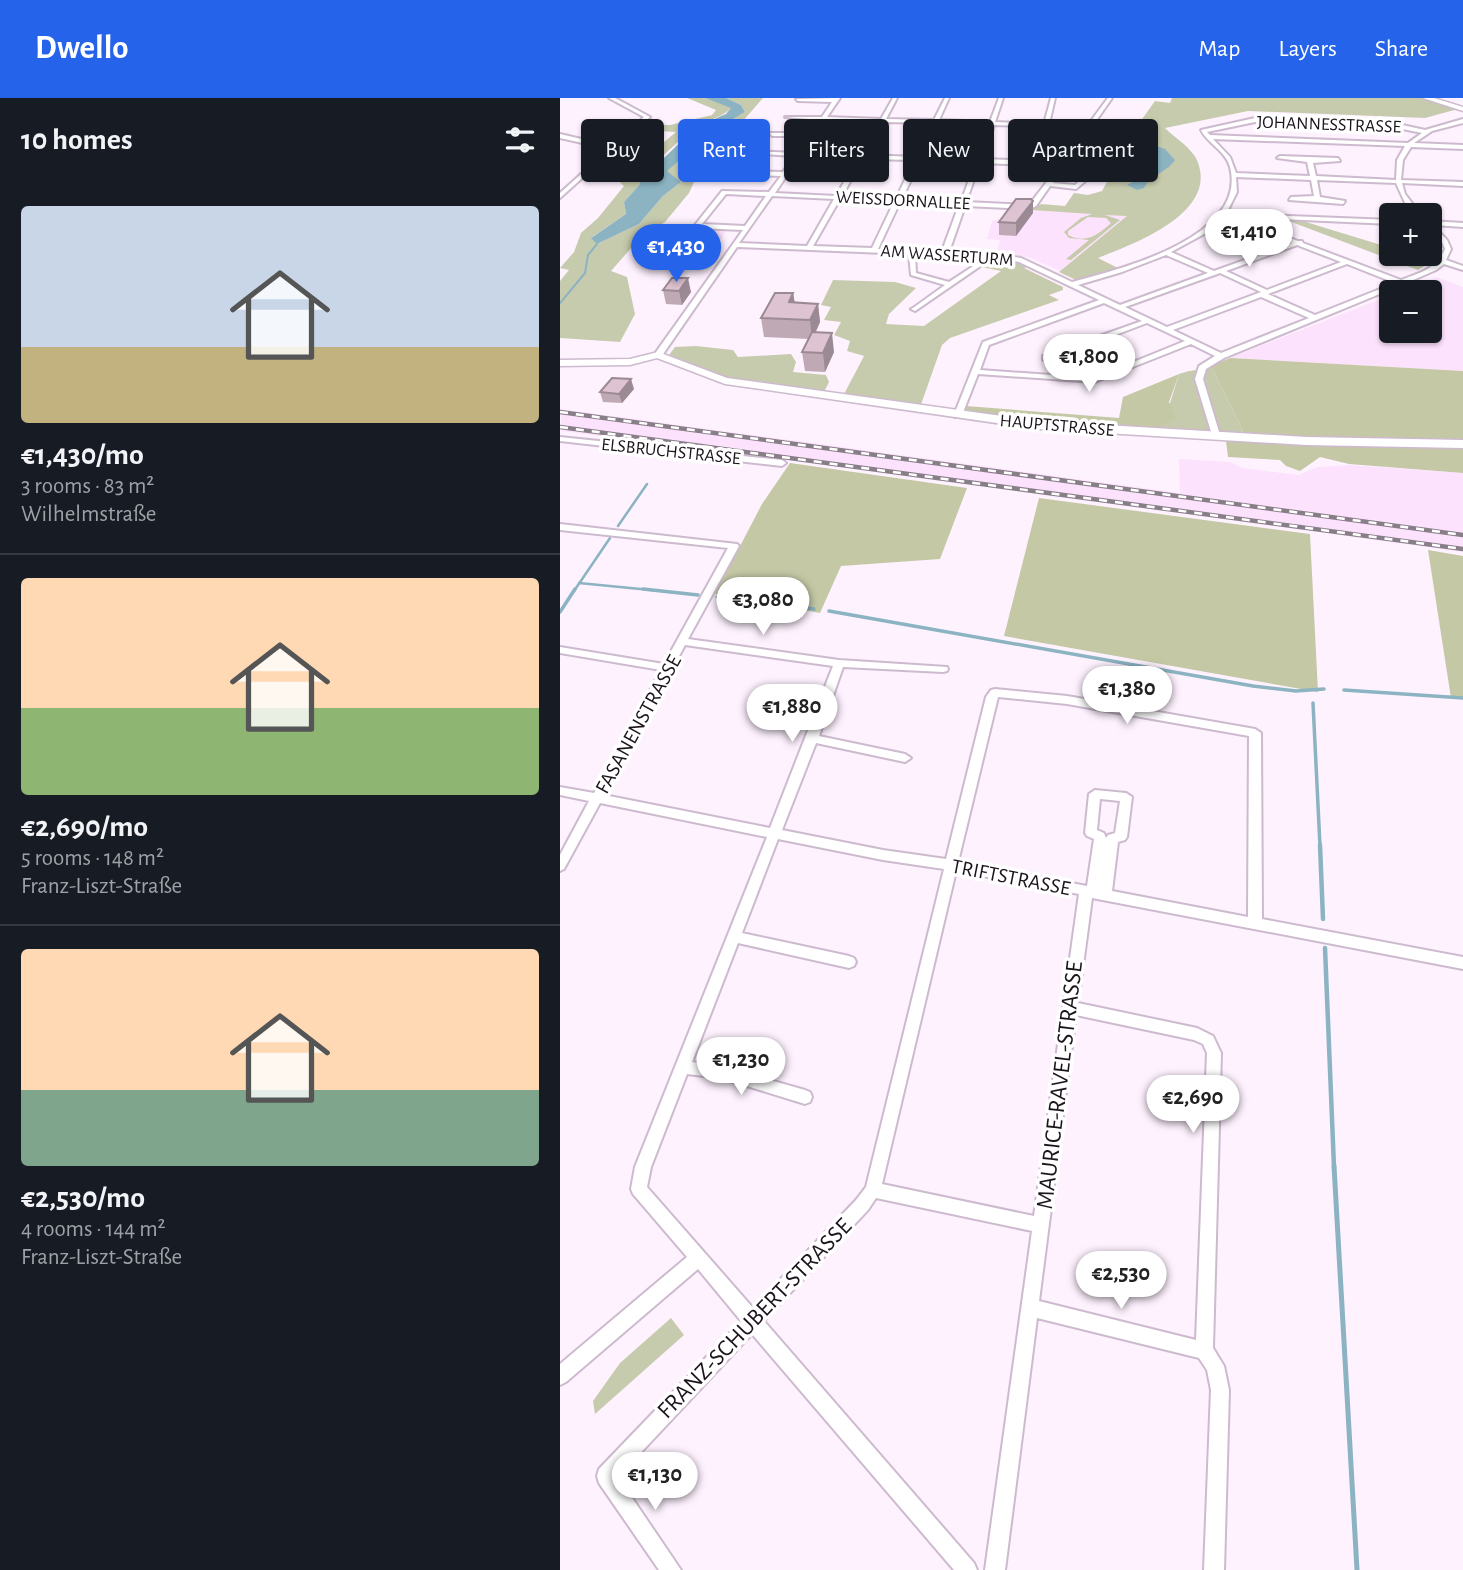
<!DOCTYPE html>
<meta charset="utf-8">
<style>
:root{--surface:#171b24;--page:#20242c;--text:#f1f3f6;--muted:#9ea1a6;--line:#363941;--accent:#2563eb}
body{margin:0;font-family:"Alegreya Sans",sans-serif;background:var(--page);color:var(--text);height:100vh;display:flex;flex-direction:column;font-size:26px;white-space:nowrap}
*{box-sizing:border-box;margin:0}
p{font-size:23px;color:var(--muted)}
.icon{flex:none;width:38px;height:38px;fill:none;stroke:currentColor;stroke-width:2;stroke-linecap:round;stroke-linejoin:round}
.map{position:relative;flex:1;overflow:hidden}
.panel{display:flex;flex-direction:column;background:var(--surface);width:560px}
.panel>*{flex:none}
.banner{position:absolute;left:21px;top:21px;width:665px;height:63px;display:flex;gap:14px}
.buttons{position:absolute;left:819px;top:105px;display:grid;gap:14px}
.buttons a{display:grid;place-items:center;width:63px;height:63px;border-radius:7px;background:var(--surface);box-shadow:0 2px 5px #0004;font-size:35px}
.price{position:absolute;translate:-50% -60px;padding:0 16px;border-radius:24px;background:#fff;color:#222;font-size:23px;line-height:46px;filter:drop-shadow(0 2px 4px #0008)}
.price::after{content:'';position:absolute;left:50%;top:42px;width:21px;height:16px;margin-left:-10px;background:inherit;clip-path:polygon(0 0,100% 0,50% 100%)}
.price.selected{background:var(--accent);color:#fff}
ul{padding:0;list-style:none}
li{display:grid;align-content:center;gap:14px;height:371px;padding:0 21px}
li+li{border-top:2px solid var(--line)}
li span{display:grid;place-items:center;height:217px;border-radius:7px;color:#555}
li>.icon{margin-inline-start:auto}
span .icon{width:126px;height:126px;fill:#fffc;stroke-width:1}
li b{font-size:30px}
h2{display:flex;justify-content:space-between;align-items:center;height:84px;padding:0 21px;font-size:30px}
.pill{padding:0 24px;border-radius:7px;background:var(--surface);box-shadow:0 2px 5px #0004;font-size:24px;line-height:63px}
.pill.selected{background:var(--accent);color:#fff}
header{display:flex;align-items:center;gap:42px;box-sizing:border-box;height:98px;padding:0 35px;background:var(--accent);color:#fff}
header strong{font-size:33px}
nav{display:flex;gap:38px;margin-inline-start:auto;font-size:24px}
main{display:flex;flex:1;min-height:0}
.map>svg:first-child{display:block}
.built{fill:#fde2fd}
.green{fill:#c7cbad;fill-rule:evenodd}
.forest{fill:#c4c8a5}
.water{fill:#8bb3c2}
.lines{fill:none;stroke-linecap:round;stroke-linejoin:round}
.stream-far4{stroke:#8bb3c2;stroke-width:2}
.stream-far3{stroke:#8bb3c2;stroke-width:2.5}
.stream-far2{stroke:#8bb3c2;stroke-width:3.5}
.stream-far1{stroke:#8bb3c2;stroke-width:4.5}
.stream{stroke:#8bb3c2;stroke-width:5}
.street-casing{stroke:#cdbace;stroke-width:4}
.secondary-casing{stroke:#cdbace;stroke-width:3}
.street{fill:#fff;fill-rule:evenodd}
.secondary{fill:#fff;fill-rule:evenodd}
.rail-casing{stroke:#887e88;stroke-width:4.5}
.rail{stroke:#fff;stroke-width:2.5;stroke-dasharray:8;stroke-linecap:butt}
.wall{fill:#bfa9b5}
.shaded-wall{fill:#9b8993}
.building{fill:#dec4d2;stroke:#9b8993;stroke-width:2}
.labels{text-anchor:middle;stroke-width:7;stroke-linejoin:round;paint-order:stroke}
.far-street-label{font-size:18px;fill:#1b141b;stroke:#fff}
.street-label{font-size:21px;fill:#1b141b;stroke:#fff}
.near-street-label{font-size:24px;fill:#1b141b;stroke:#fff}
</style>
<header>
<strong>Dwello</strong>
<nav><a>Map</a><a>Layers</a><a>Share</a></nav>
</header>
<main>
<section class="panel">
<h2>10 homes<svg class="icon" aria-label="filters" viewBox="0 0 24 24"><path d="M4 7h16M4 17h16"/><circle cx="9" cy="7" r="2"/><circle cx="15" cy="17" r="2"/></svg></h2>
<ul>
<li><span style="background:linear-gradient(#c9d6e8 65%,#c2b280 0)"><svg class="icon" aria-label="home" viewBox="0 0 24 24"><path d="M3 11l9-7 9 7M6 9v11h12V9"/></svg></span><div><b>€1,430/mo</b><p>3 rooms · 83 m²</p><p>Wilhelmstraße</p></div></li>
<li><span style="background:linear-gradient(#ffd9b3 60%,#8fb573 0)"><svg class="icon" aria-label="home" viewBox="0 0 24 24"><path d="M3 11l9-7 9 7M6 9v11h12V9"/></svg></span><div><b>€2,690/mo</b><p>5 rooms · 148 m²</p><p>Franz-Liszt-Straße</p></div></li>
<li><span style="background:linear-gradient(#ffd9b3 65%,#7fa58c 0)"><svg class="icon" aria-label="home" viewBox="0 0 24 24"><path d="M3 11l9-7 9 7M6 9v11h12V9"/></svg></span><div><b>€2,530/mo</b><p>4 rooms · 144 m²</p><p>Franz-Liszt-Straße</p></div></li>
</ul>
</section>
<div class="map">
<svg width="903" height="1472" viewBox="0 0 903 1472">
<rect width="100%" height="100%" fill="#fef2ff"/>
<g class="built">
<path d="M449 111 527 115 568 118 500 173 471 160 437 153 440 142 427 141 432 123 443 120 445 114Z"/>
<path d="M106 127 168 130 158 145 94 143Z"/>
<path d="M877 179 903 189V273L670 260 831 197V233H870V194H838Z"/>
<path d="M0 311 620 395 619 361 670 364 683 370 739 377 757 369 790 367 903 375V454L382 382 2 333Z"/>
</g>
<g class="green">
<path d="M127 0H145L172 9C162 21 146 21 134 30 114 46 102 61 79 76L80 86 64 104 66 116 32 139 37 146 79 126 103 98 121 84 106 73 153 33 185 14 181 7 166 0H203L139 73 129 95 105 124 79 141 51 173 67 179 75 216 60 244 0 240V183L9 172 0 170 14 154 21 135 38 120 64 88 54 79 67 67 78 66 116 34 80 32 86 26 110 27 152 17 156 12Z"/>
<path d="M612 0H862L898 11 865 20 688 13 605 30C615 40 629 48 636 60 662 114 574 146 538 160L560 171 518 183 499 174 567 118 545 117 560 122 511 162 506 161 529 142 509 140 504 134 521 120 532 116 471 112 481 106 505 108 514 95 528 97 542 93 569 44 550 41 554 32 534 30 540 21 580 24 595 3 610 5ZM528 119 546 120 551 125C538 137 526 146 508 137V133Z"/>
<path d="M721 120 736 121 831 150V156H849L872 163 858 172Z"/>
<path d="M427 157 473 167 464 170 503 189V192L489 197 499 202 390 240 382 247 359 312 282 300 304 258 287 253 290 243 274 237 281 224 264 222 271 209 261 207 273 182 335 184 356 190 329 216 326 226 364 228 441 173 417 168Z"/>
<path d="M136 248 173 252 178 259 231 256 236 264 233 274 266 277 269 284 265 292 260 294 170 281 109 257 115 249Z"/>
<path d="M651 268 683 333 676 337 659 334 602 331 619 276C632 271 641 273 651 268Z"/>
<path d="M111 1220 124 1237 35 1316 33 1303 60 1265Z"/>
</g>
<g class="forest">
<path d="M670 260 903 273V375L789 366 760 359 740 373 726 368 720 362 668 359 666 343 683 333 651 268Z"/>
<path d="M619 276 609 304 617 321 604 326 602 331 477 325 402 315 406 308 559 320 563 299Z"/>
<path d="M230 365 407 390 380 461 281 468 260 515 155 496 202 406Z"/>
<path d="M479 400 750 436 758 594 444 538Z"/>
<path d="M868 452 903 458V600H891Z"/>
</g>
<g class="water">
<path d="M145 0H166L181 7 185 14 153 33 107 73 121 84 103 98 79 126 37 146 31 140 66 116 64 104 80 86 79 76 104 60 136 29 166 16 171 10Z"/>
<path d="M596 48 605 51 615 62C606 75 593 75 584 90L577 92 567 87 598 70 594 64 577 58V54Z"/>
</g>
<g class="lines">
<path class="stream-far4" d="M0 205 25 175 28 157 37 146"/>
<g class="stream-far3">
<path d="M58 428 87 386"/>
<path d="M19 485 101 493"/>
<path d="M14 493 50 440"/>
</g>
<g class="stream-far2">
<path d="M83 491 138 497"/>
<path d="M157 499 254 511"/>
<path d="M269 513 693 588 736 593 764 591"/>
<path d="M0 514 15 491"/>
<path d="M784 592 903 600"/>
<path d="M753 605 760 748"/>
</g>
<g class="stream-far1">
<path d="M760 747 763 821"/>
<path d="M765 850 774 1069"/>
</g>
<path class="stream" d="M774 1068 797 1472"/>
<g class="street-casing">
<g id="street">
<path d="M49 0H55L90 19 0 100V95L49 51 0 40V36L52 48 84 19Z"/>
<path d="M276 0H280L267 19 321 21 333 0H337L326 21 374 22 385 0H389L379 22 430 24 439 0H443L435 24 484 26 491 0H495L489 26 528 27 548 0H552L501 73 529 78V80L516 91 490 88 476 108 470 111 405 108 389 154 427 155 461 160 512 184C561 171 688 139 670 69 666 53 647 45 641 32L695 20 833 25 865 32 903 21V25L872 33 854 45 903 47V51L851 49 843 62 841 82 903 84V88L842 85 845 96 861 117H855L846 107 836 85 757 82 760 99 785 103 783 106 729 102 731 99 754 98 751 82 676 79 677 94 666 116 738 143H742L743 145 841 182C861 174 875 172 885 151L882 144 870 131V123L903 125V129L873 127 887 142 891 151 886 162 903 168V172L884 166 876 172 844 186 664 260 646 271 643 281 660 337 656 339 652 337 635 281 639 268 655 258 631 246 535 284 418 276 402 317 395 319 394 317 423 244 539 202 459 164 429 159 419 169 355 213 351 211 353 210 385 187 351 177 349 156 177 149 101 259H95L94 257 183 132 137 130 135 127 162 93 209 94 221 78 173 76 171 73 223 74 234 58 187 55 190 53 237 55 248 38H212L210 35H251L260 22 225 19H262L272 4 238 3 236 1ZM265 22 319 24 299 57 242 55ZM324 24 372 25 356 59 305 57ZM695 24 833 29 862 35 848 45 650 37 647 34ZM377 25 429 27 416 61 361 59ZM434 27 526 30 502 64 422 61ZM653 41 845 48 837 62 836 82 756 78 753 65 780 63 778 60 720 58 717 60 747 64 750 78 676 75 670 59ZM240 58 298 60 276 98 215 95ZM303 61 354 62 336 101 282 98ZM360 63 415 65 401 104 342 101ZM420 65 499 68 469 107 406 104ZM499 76 523 80 515 87 493 85ZM166 96 206 98 185 128 142 126ZM212 98 274 101 247 148 179 145ZM280 101 334 104 312 150 253 148ZM340 104 399 107 382 153 318 151ZM663 119 732 145 654 173 611 154 646 135ZM737 147 781 164 707 192 666 173ZM355 156 422 159 415 167 389 184 356 175ZM606 157 648 175 560 207 518 187 562 174ZM787 166 835 185 755 217 708 196ZM660 175 701 194 607 229 565 209ZM701 199 749 220 661 255 613 232ZM544 205 582 223 483 258V262H489L587 225 625 243 534 280 420 272 429 247Z"/>
<path d="M682 116 831 122V126L680 119Z"/>
<path d="M0 339 222 362 226 365 222 368 0 343Z"/>
<path d="M0 426 177 446 179 448 128 541 279 562 387 569 388 571 387 573 383 574 283 569 259 638 345 656 351 660 345 664 256 645 222 732 323 752 386 761 426 599 431 592 435 591 507 598 695 631 701 635 702 821 903 859V871L532 800 518 905 637 930 653 938 661 955 653 1250 664 1268 669 1292 664 1472H644L651 1292 647 1272 639 1260 477 1220 445 1472H425L472 1133 316 1100 308 1112 204 1223 414 1465 417 1472H394L192 1236 58 1379 121 1472H99L39 1385 37 1378 39 1371 181 1223 138 1171 6 1284 0 1287V1266L127 1159 73 1096 71 1091 75 1069 207 739 40 705 4 771 0 773V757L29 703 0 697V689L34 695 101 572 0 555V549L104 566 168 450 0 432ZM125 547 273 568 210 730 44 697ZM438 599 507 606 689 638 688 819 552 793 558 744 565 742 567 739 572 699 566 695 535 692 529 696 525 735 527 738 534 741 527 788 398 764ZM540 701 560 703 555 735 548 737 546 740 544 735 537 732ZM218 741 323 762 384 771 306 1089 296 1102 193 1210 87 1089 91 1069 127 976 161 980 245 1006 250 1004 252 999 250 994 245 992 161 968 132 964 178 845 289 870 294 868 296 864 294 860 289 858 182 835ZM396 773 519 796 474 1118 322 1086ZM516 917 634 942 643 946 647 955 636 1242 479 1203Z"/>
</g>
</g>
<g class="secondary-casing">
<g id="secondary">
<path d="M863 0H874L903 9V13Z"/>
<path d="M98 254 167 280 478 323 746 339 903 342V350L746 347 478 331 165 286 97 260 70 267 0 268V262L70 261Z"/>
</g>
</g>
<use href="#street" class="street"/>
<use href="#secondary" class="secondary"/>
<g class="rail-casing">
<g id="rail">
<path d="M0 314 903 437"/>
<path d="M0 329 903 451"/>
</g>
</g>
<use href="#rail" class="rail"/>
</g>
<g class="wall">
<path d="M473 115 456 138 439 137V124Z"/>
<path d="M112 180 131 194 122 207 106 206 103 192Z"/>
<path d="M233 195 235 205 258 206 260 224 256 234 274 254 265 274 245 273 242 254 249 241 204 239 201 220Z"/>
<path d="M74 291 62 305 43 304 40 294Z"/>
</g>
<g class="shaded-wall">
<path d="M473 103V115L456 138V125Z"/>
<path d="M128 180 131 194 122 207 119 193Z"/>
<path d="M233 195 236 214 229 204Z"/>
<path d="M258 206 260 224 252 241 250 222Z"/>
<path d="M272 235 274 254 265 274 263 255Z"/>
<path d="M71 281 74 291 62 305 59 296Z"/>
</g>
<g class="building">
<path d="M456 101H471L473 103 456 125 439 124Z"/>
<path d="M112 180H128L119 193 103 192Z"/>
<path d="M215 195H233L229 204 258 206 250 222 201 220Z"/>
<path d="M252 234 272 235 263 255 242 254Z"/>
<path d="M52 280 71 281 59 296 40 294Z"/>
</g>
<g class="labels">
<g class="far-street-label">
<text transform="translate(769 26) rotate(2)" y="6">JOHANNESSTRASSE</text>
<text transform="translate(343 102) rotate(3)" y="6">WEISSDORNALLEE</text>
<text transform="translate(387 157) rotate(4)" y="6">AM WASSERTURM</text>
<text transform="translate(497 327) rotate(5)" y="6">HAUPTSTRASSE</text>
<text transform="translate(111 353) rotate(6)" y="6">ELSBRUCHSTRASSE</text>
</g>
<g class="street-label">
<text transform="translate(78 626) rotate(-61)" y="7">FASANENSTRASSE</text>
<text transform="translate(451 779) rotate(11)" y="7">TRIFTSTRASSE</text>
</g>
<g class="near-street-label">
<text transform="translate(499 987) rotate(-83)" y="8">MAURICE-RAVEL-STRASSE</text>
<text transform="translate(194 1220) rotate(-46)" y="8">FRANZ-SCHUBERT-STRASSE</text>
</g>
</g>
</svg>
<div class="buttons">
<a>+</a>
<a>−</a>
</div>
<b class="price" style="left:689px;top:171px">€1,410</b>
<b class="price selected" style="left:116px;top:186px">€1,430</b>
<b class="price" style="left:529px;top:296px">€1,800</b>
<b class="price" style="left:203px;top:539px">€3,080</b>
<b class="price" style="left:567px;top:628px">€1,380</b>
<b class="price" style="left:232px;top:646px">€1,880</b>
<b class="price" style="left:181px;top:999px">€1,230</b>
<b class="price" style="left:633px;top:1037px">€2,690</b>
<b class="price" style="left:561px;top:1213px">€2,530</b>
<b class="price" style="left:95px;top:1414px">€1,130</b>
<div class="banner">
<a class="pill">Buy</a>
<a class="pill selected">Rent</a>
<a class="pill">Filters</a>
<a class="pill">New</a>
<a class="pill">Apartment</a>
</div>
</div>
</main>
